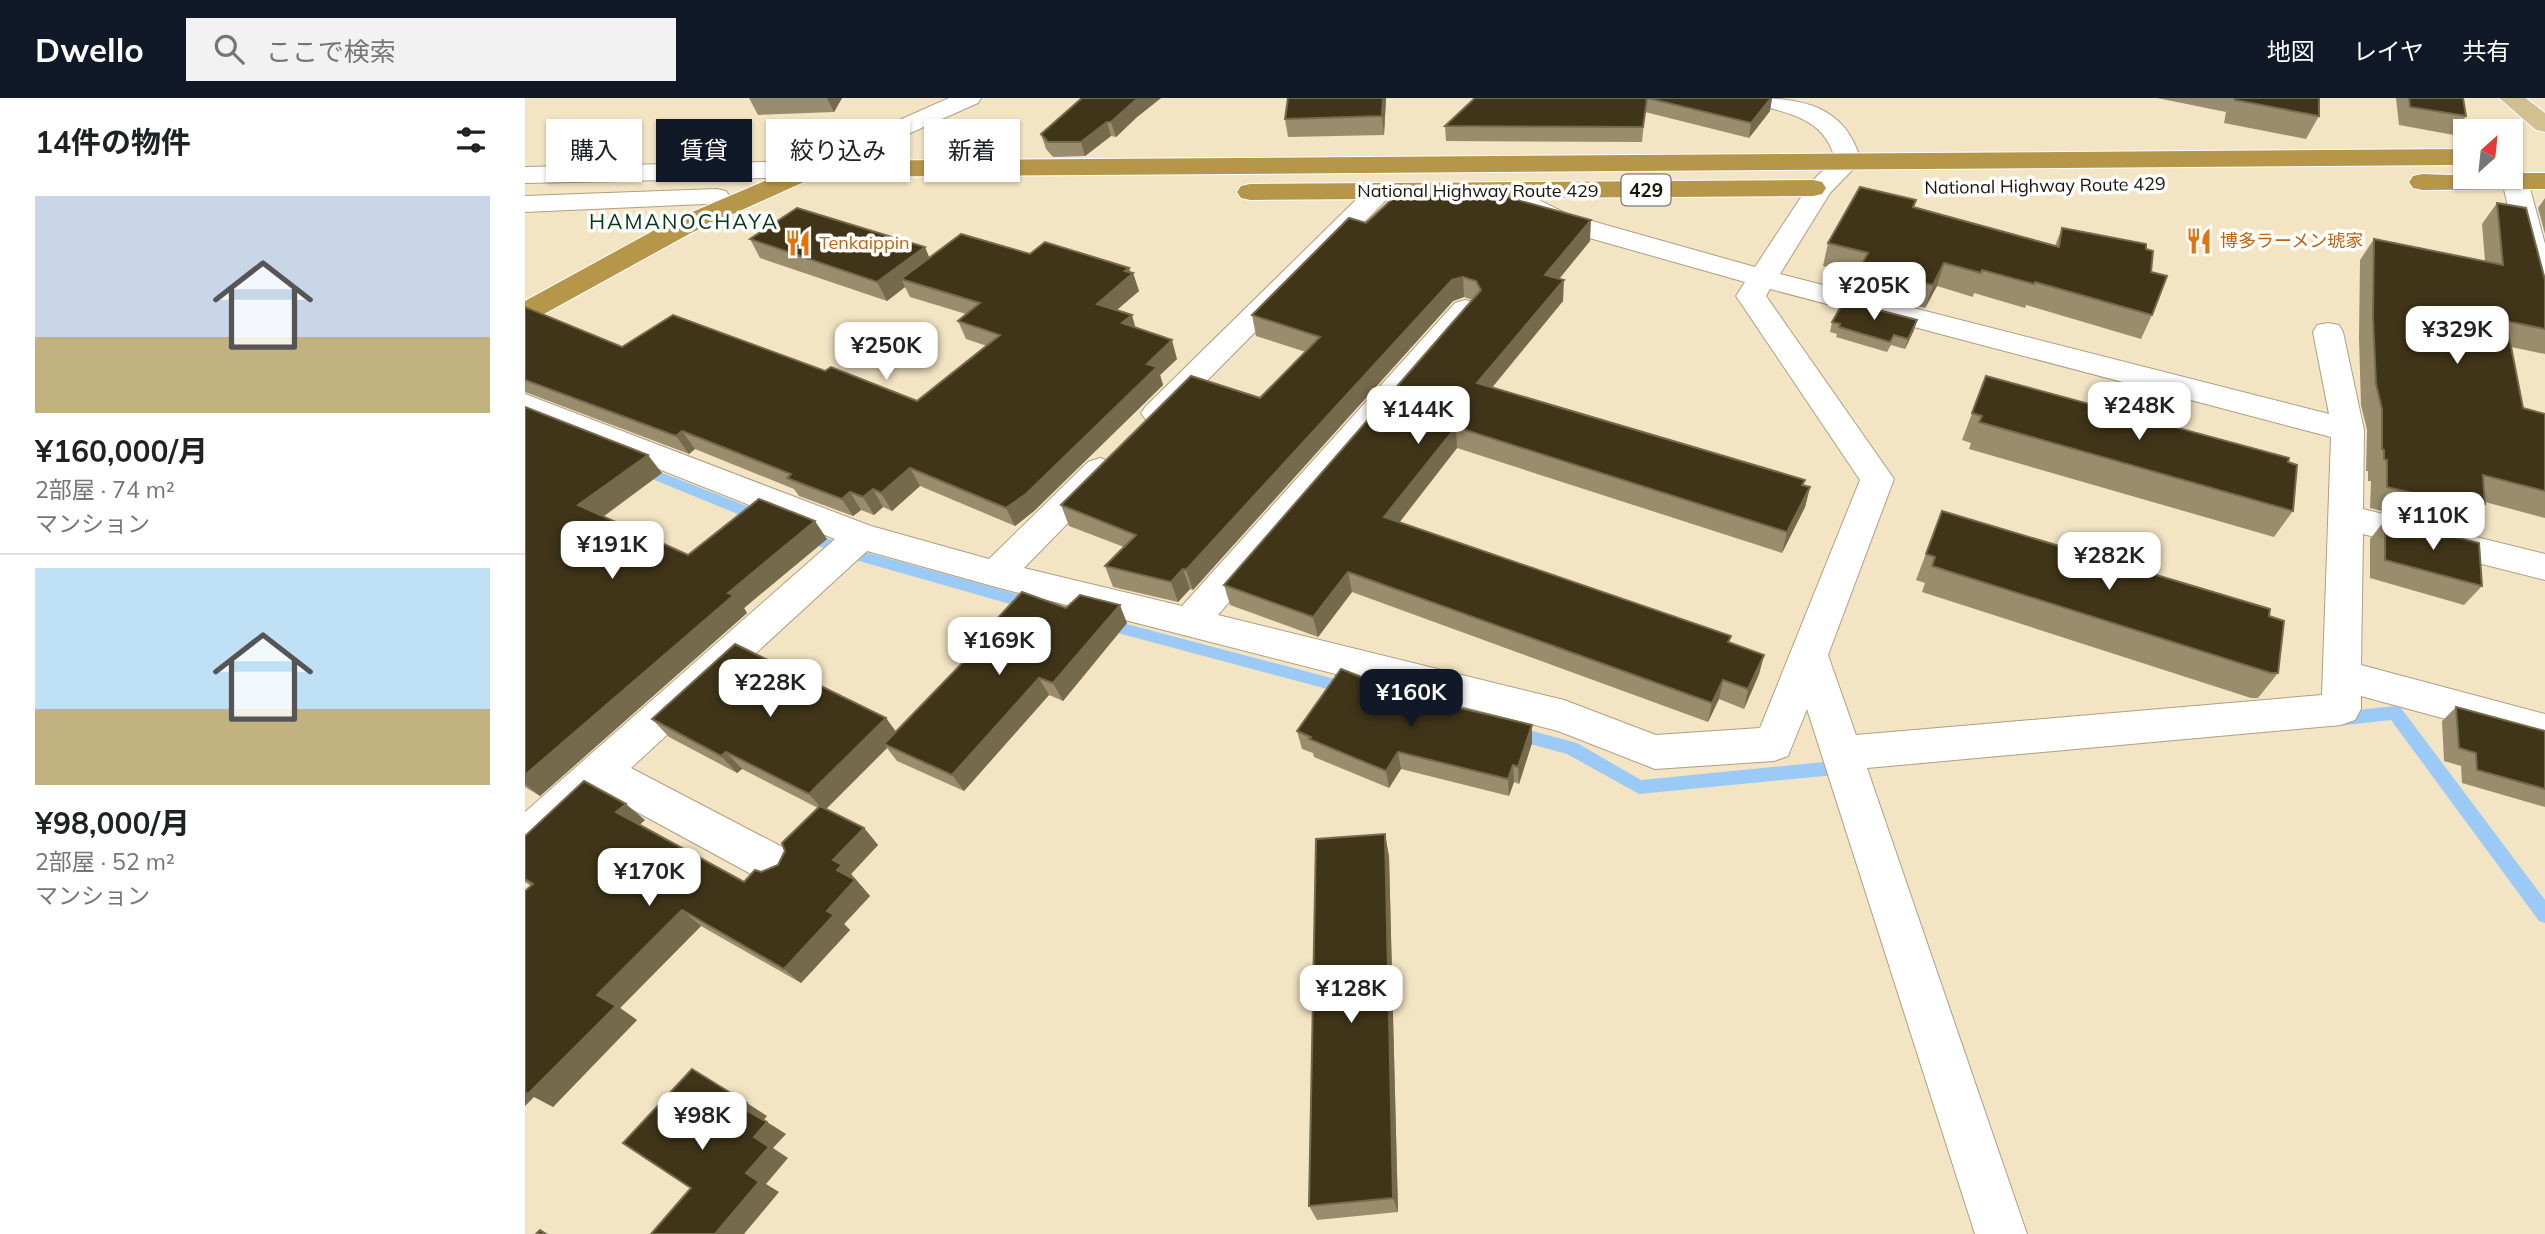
<!DOCTYPE html>
<html lang="ja">
<meta charset="utf-8">
<style>
:root{--surface:#fff;--page:#f2f2f2;--text:#202124;--muted:#757577;--line:#e0e0e0;--accent:#111827}
body{margin:0;font-family:Mulish,"Noto Sans JP",sans-serif;background:var(--page);color:var(--text);height:100vh;display:flex;flex-direction:column;font-size:26px;white-space:nowrap}
*{box-sizing:border-box;margin:0}
p{font-size:23px;color:var(--muted)}
.icon{flex:none;width:38px;height:38px;fill:none;stroke:currentColor;stroke-width:2;stroke-linecap:round;stroke-linejoin:round}
.map{position:relative;flex:1;overflow:hidden}
.panel{display:flex;flex-direction:column;background:var(--surface);width:525px}
.panel>*{flex:none}
.banner{position:absolute;left:21px;top:21px;width:665px;height:63px;display:flex;gap:14px}
.needle{width:46px;rotate:27deg}
.controls{position:absolute;left:1928px;top:21px;display:grid;gap:14px}
.controls a{display:grid;place-items:center;width:70px;height:70px;border-radius:0px;background:var(--surface);box-shadow:0 2px 5px #0004;font-size:35px}
.price{position:absolute;translate:-50% -60px;padding:0 16px;border-radius:14px;background:#fff;color:#222;font-size:23px;line-height:46px;filter:drop-shadow(0 2px 4px #0008)}
.price::after{content:'';position:absolute;left:50%;top:42px;width:21px;height:16px;margin-left:-10px;background:inherit;clip-path:polygon(0 0,100% 0,50% 100%)}
.price.active{background:var(--accent);color:#fff}
ul{padding:0;list-style:none}
li{display:grid;align-content:center;gap:14px;height:371px;padding:0 35px}
li+li{border-top:2px solid var(--line)}
li span{display:grid;place-items:center;height:217px;border-radius:0px;color:#555}
li>.icon{margin-inline-start:auto}
span .icon{width:126px;height:126px;fill:#fffc;stroke-width:1}
li b{font-size:30px}
h2{display:flex;justify-content:space-between;align-items:center;height:84px;padding:0 35px;font-size:30px}
.tag{padding:0 24px;border-radius:0px;background:var(--surface);box-shadow:0 2px 5px #0004;font-size:24px;line-height:63px}
.tag.active{background:var(--accent);color:#fff}
header{display:flex;align-items:center;gap:42px;box-sizing:border-box;height:98px;padding:0 35px;background:var(--accent);color:#fff}
header strong{font-size:33px}
nav{display:flex;gap:38px;margin-inline-start:auto;font-size:24px}
.search{width:490px;height:63px;background:var(--page);display:flex;align-items:center;gap:18px;box-sizing:border-box;padding:0 24px;border-radius:0px;color:var(--muted);font-size:26px}
main{display:flex;flex:1;min-height:0}
.map>svg:first-child{display:block}
.lines{fill:none;stroke-linecap:round;stroke-linejoin:round}
.stream{fill:#9ccaf7;fill-rule:evenodd}
.minor-casing{stroke:#ada081;stroke-width:2}
.major-casing{stroke:#fff;stroke-width:2}
.highway-casing{stroke:#fff;stroke-width:2}
.minor{fill:#fff;fill-rule:evenodd}
.major{fill:#d3c091;fill-rule:evenodd}
.highway{fill:#b69648;fill-rule:evenodd}
.wall{fill:#9a8d6e}
.shaded-wall{fill:#766a4c}
.building{fill:#403519;stroke:#766a4c;stroke-width:2}
.labels{text-anchor:middle;stroke-width:7;stroke-linejoin:round;paint-order:stroke}
.far-street-label{font-size:18px;fill:#1a150a;stroke:#fff}
.far-food-label{font-size:18px;fill:#c56008;stroke:#fff;text-anchor:start}
.shield{fill:#fff;stroke:#5f5b54;stroke-width:2}
.shield-label{font-size:19px;font-weight:bold;fill:#1a150a}
.far-quarter-label{font-size:21px;letter-spacing:2px;fill:#043714;stroke:#fff}
</style>
<header>
<strong>Dwello</strong>
<div class="search"><svg class="icon" aria-label="search" viewBox="0 0 24 24"><circle cx="10" cy="10" r="6"/><path d="M15 15l6 6"/></svg>ここで検索</div>
<nav><a>地図</a><a>レイヤ</a><a>共有</a></nav>
</header>
<main>
<section class="panel">
<h2>14件の物件<svg class="icon" aria-label="filters" viewBox="0 0 24 24"><path d="M4 7h16M4 17h16"/><circle cx="9" cy="7" r="2"/><circle cx="15" cy="17" r="2"/></svg></h2>
<ul>
<li><span style="background:linear-gradient(#c9d6e8 65%,#c2b280 0)"><svg class="icon" aria-label="home" viewBox="0 0 24 24"><path d="M3 11l9-7 9 7M6 9v11h12V9"/></svg></span><div><b>¥160,000/月</b><p>2部屋 · 74 m²</p><p>マンション</p></div></li>
<li><span style="background:linear-gradient(#bfe0f5 65%,#c2b280 0)"><svg class="icon" aria-label="home" viewBox="0 0 24 24"><path d="M3 11l9-7 9 7M6 9v11h12V9"/></svg></span><div><b>¥98,000/月</b><p>2部屋 · 52 m²</p><p>マンション</p></div></li>
</ul>
</section>
<div class="map">
<svg width="2020" height="1136" viewBox="0 0 2020 1136">
<rect width="100%" height="100%" fill="#f3e5c4"/>
<g class="lines">
<g class="stream">
<path d="M115 366 242 416 244 420 242 424H232L110 374 108 371Z"/>
<path d="M278 431 336 453 510 501 518 507 510 513 327 461 273 440 271 436Z"/>
<path d="M579 520 825 585 831 586 833 591 831 596 825 597 574 530 571 526 574 522Z"/>
<path d="M1870 608 1876 610 2020 802V825L2014 823 1866 622 1813 628 1807 626 1805 621 1807 616 1813 614Z"/>
<path d="M989 628 1052 645 1116 682 1320 662 1326 664 1328 669 1326 674 1320 676 1114 696 1042 656 983 640 981 635 983 630Z"/>
</g>
<g class="minor-casing">
<g id="minor">
<path d="M424 0H456L453 5 286 79 0 85V69L282 63Z"/>
<path d="M1222 0C1274 0 1320 5 1336 63L1305 95 1255 176 1804 316 1788 234 1792 227 1803 225 1814 227 1818 234 1839 332 1838 411 2020 456V482L1838 436 1836 567 2020 616V648L1836 598V611L1830 622 1816 627 1342 670 1502 1136H1450L1282 611 1263 658 1249 663 1130 671 1033 633 471 489 342 453 106 670 267 754 274 768 267 782 252 787 237 782 79 696 15 754 0 760V714L310 441 0 318V296L346 428 464 461 563 364 575 360 587 364 592 372 587 380 499 470 657 508 930 205 940 202 950 205 955 211 950 217 693 517 1039 602 1131 637 1235 630 1335 382 1211 198 1220 184 1022 128 966 99 962 93 966 87 975 85 984 87 1042 116 1230 169 1286 84 1310 61C1299 19 1262 15 1225 5ZM1245 191 1806 339 1797 597 1331 637 1303 557 1369 381 1241 198Z"/>
<path d="M1990 75 1999 77 2003 83 2020 146V210L2010 207 2005 201 1977 83 1980 79H1986Z"/>
<path d="M854 86 863 88 867 94 863 100 643 322 632 326 621 322 616 315 621 308 845 88Z"/>
<path d="M192 91 201 93 205 99 201 105 0 114V98Z"/>
</g>
</g>
<g class="major-casing">
<path id="major" d="M1974 0H2001L2020 15V34L2011 32Z"/>
</g>
<g class="highway-casing">
<g id="highway">
<path d="M1941 51V67L290 79 166 135 10 221 0 224V203L146 123 286 63Z"/>
<path d="M1986 75H2020V91L1897 92 1888 90 1884 84 1888 78 1897 76 1986 79Z"/>
<path d="M1288 82 1297 84 1301 90 1297 96 1288 98 725 102 716 100 712 94 716 88 725 86Z"/>
</g>
</g>
<use href="#minor" class="minor"/>
<use href="#major" class="major"/>
<use href="#highway" class="highway"/>
</g>
<g class="wall">
<path d="M224 0H317L309 14 233 17Z"/>
<path d="M555 0H636L612 19 591 39 586 38 560 58 528 59 521 51 516 36 555 1Z"/>
<path d="M861 0 859 37 763 39 760 21Z"/>
<path d="M950 0H1247L1245 13 1224 40 1120 14 1117 44 921 43 920 28Z"/>
<path d="M1632 0H1794V18L1781 41 1699 25 1701 14Z"/>
<path d="M1871 0H1938L1941 18 1929 37 1874 27Z"/>
<path d="M2020 100V136L2013 110Z"/>
<path d="M1972 105 2020 182V256L1986 249 1998 310 2020 316V420L1960 404V406L1936 433 1845 410 1846 383H1843V373H1841L1842 332 1836 307 1834 240 1835 162 1849 141 1960 163 1957 126Z"/>
<path d="M1389 109 1530 148 1537 130 1621 151 1626 174 1627 217 1616 241 1501 207 1500 210 1449 195 1448 199 1412 188 1400 210 1329 192 1333 177 1298 168 1303 145Z"/>
<path d="M841 125 1065 143 1034 181 1038 203 967 290 1280 382 1278 387 1285 389 1280 409 1257 455 932 350 874 425 1239 557 1234 576 1219 611 1194 601 1183 624 827 494 793 539 705 507 699 487 947 202 939 199 928 203 668 492 665 491 653 504 588 489 580 468 599 449 544 428 536 407 735 300 781 254 731 238 727 217Z"/>
<path d="M225 141 404 160 505 156 604 170 605 174 608 175 614 193 591 212 611 230 652 261 635 277 638 287 509 413 490 428 395 388 367 413 358 409 349 417 336 412 328 418 274 398 269 391 170 351 164 356 0 294V209L97 249 300 273 392 303 462 248 441 241 433 223 441 216 385 199 380 189 362 203 235 160Z"/>
<path d="M1307 224 1389 232 1380 251 1366 247 1362 254 1311 239 1312 236 1305 234Z"/>
<path d="M1461 278 1763 364 1768 413 1749 439 1444 351 1446 345 1437 342Z"/>
<path d="M0 309 137 375 78 419 163 457 302 441 219 510 222 515 15 698 0 689Z"/>
<path d="M1417 413 1744 518 1753 575 1733 600H1726L1397 494 1400 485 1391 482Z"/>
<path d="M1860 422 1957 488 1939 507 1845 480V441Z"/>
<path d="M541 510 602 525 538 603 524 597 439 693 372 663 362 650 301 711 339 730 353 747 326 776 345 798 319 826 325 832 276 885 176 828 95 910 112 922 28 1009 6 788 0 784V738L120 722 114 727 219 784 236 774 253 767 293 710 217 671 212 675 144 639 127 621 361 620 371 634 446 557 443 552Z"/>
<path d="M1931 609 2020 633V709L1937 685 1936 668 1919 663 1917 623Z"/>
<path d="M772 633 1007 645 994 686 989 684 984 698 876 671 864 690 789 659 788 655 777 651Z"/>
<path d="M860 736 864 759 873 1114 792 1122 784 1108Z"/>
</g>
<g class="shaded-wall">
<path d="M302 0H317L309 14Z"/>
<path d="M613 0H636L612 19 591 39 586 24Z"/>
<path d="M858 0H861L859 37 857 18Z"/>
<path d="M1246 0H1247L1245 13 1224 40 1226 25Z"/>
<path d="M582 24 586 38 560 58 556 44Z"/>
<path d="M1066 122 1065 143 1020 198V177Z"/>
<path d="M400 149 408 168 376 181 380 189 362 203 352 184Z"/>
<path d="M1419 165 1412 188 1400 210 1408 187Z"/>
<path d="M604 170 606 177 608 175 614 193 578 224 572 206Z"/>
<path d="M938 179 939 199 928 203 668 492 661 472 927 182Z"/>
<path d="M1039 182 1038 203 953 306 952 285Z"/>
<path d="M607 217 612 235 597 225Z"/>
<path d="M1392 222 1389 232 1380 251 1383 241Z"/>
<path d="M647 242 652 261 635 277 638 287 509 413 490 428 481 410 622 266Z"/>
<path d="M931 329 932 350 862 440 859 419Z"/>
<path d="M157 333 170 351 164 356 151 338Z"/>
<path d="M123 357 137 375 69 425 53 407Z"/>
<path d="M385 370 395 388 367 413 356 395Z"/>
<path d="M1285 389 1280 409 1257 455 1262 434Z"/>
<path d="M348 391 358 409 349 417 338 399Z"/>
<path d="M325 394 336 412 328 418 317 401Z"/>
<path d="M290 423 302 441 219 510 222 515 15 698 0 686V677L203 495Z"/>
<path d="M658 471 665 491 653 504 646 484Z"/>
<path d="M823 474 827 494 793 539 788 519Z"/>
<path d="M595 507 602 525 538 603 528 585Z"/>
<path d="M1239 557 1234 576 1219 611 1223 591Z"/>
<path d="M514 580 524 597 439 693 427 677Z"/>
<path d="M1198 582 1194 601 1183 624 1187 605Z"/>
<path d="M361 620 374 638 359 646 362 650 299 713 284 696Z"/>
<path d="M1007 627V645L994 686 993 669Z"/>
<path d="M201 654 217 671 212 675 196 658Z"/>
<path d="M873 654 876 671 864 690 861 673Z"/>
<path d="M988 667 989 684 984 698 983 681Z"/>
<path d="M101 706 120 722 110 731 91 714Z"/>
<path d="M339 730 353 747 326 776 345 798 319 826 325 832 276 885 259 871 302 813 312 772 308 762Z"/>
<path d="M860 736 864 759 873 1114 868 1100Z"/>
<path d="M157 812 176 828 95 910 112 922 28 1009 9 999 0 1008V992L72 897Z"/>
<path d="M222 1005 242 1018 238 1023 219 1011Z"/>
<path d="M242 1024 261 1036 248 1050 263 1060 241 1086 254 1094 219 1136H190L221 1075 229 1039Z"/>
</g>
<g class="building">
<path d="M557 0H613L586 24H582L556 44H523L516 36Z"/>
<path d="M763 0H858L857 18 760 21Z"/>
<path d="M950 0H1122L1118 29 920 28Z"/>
<path d="M1122 0H1246L1226 25Z"/>
<path d="M1710 0H1794V18L1710 2Z"/>
<path d="M1884 0H1938L1941 18 1885 9Z"/>
<path d="M1335 89 1391 102 1388 109 1534 149 1537 130 1621 146V151L1628 153 1626 174 1642 178 1627 217 1510 184 1509 186 1457 172 1456 175 1419 165 1408 187 1335 169 1343 155 1303 145Z"/>
<path d="M875 94 887 98 971 96 1066 122 1020 177 1039 182 952 285 1280 382 1277 387 1285 389 1262 434 931 329 859 419 1206 538 1203 544 1239 557 1223 591 1198 582 1187 605 823 474 788 519 699 487 956 192 951 183 938 179 927 182 661 472 658 471 646 484 580 468 611 437 536 407 666 278 735 300 795 239 727 217 824 120 841 125Z"/>
<path d="M1972 105 2001 110 2020 182V231L1981 223 1998 310 2020 316V393L1958 377 1960 406 1954 405V411L1862 389V362L1859 361V352L1857 351V311L1851 286 1848 219 1849 141 1978 167Z"/>
<path d="M272 110 400 149 352 184 225 141Z"/>
<path d="M436 136 505 156 520 144 604 170 600 173 608 175 572 206 607 217 597 225 647 242 622 266 632 269 501 396 481 410 385 370 356 395 348 391 338 399 325 394 317 401 262 380 266 376 157 333 151 338 0 282V209L97 249 148 217 300 273 306 269 392 303 475 237 433 223 455 205 376 181Z"/>
<path d="M1319 203 1392 222 1383 241 1369 237 1365 244 1314 229 1315 226 1307 224Z"/>
<path d="M1461 278 1764 360 1763 364 1772 367 1768 413 1454 324 1457 318 1447 315Z"/>
<path d="M0 309 123 357 53 407 163 457 234 401 290 423 203 495 209 497 0 677Z"/>
<path d="M1417 413 1745 511 1744 518 1759 523 1753 575H1746L1407 468 1410 459 1401 456Z"/>
<path d="M1860 422 1954 445 1957 488 1860 462Z"/>
<path d="M497 494 541 510 555 497 595 507 528 585 514 580 427 677 359 646 448 554 443 552Z"/>
<path d="M210 546 361 620 284 696 201 654 196 658 127 621Z"/>
<path d="M816 571 888 599 1007 627 993 669 988 667 983 681 873 654 861 673 784 641 786 639 772 633Z"/>
<path d="M1931 609 2020 633V691L1952 672 1951 655 1934 650Z"/>
<path d="M59 683 101 706 91 714 219 784 230 772 236 774 253 767 260 753 257 745 295 708 339 730 308 762 317 767 312 772 330 782 302 813 309 817 259 871 157 812 72 897 91 908 3 996 0 994V793L8 786 0 781V738Z"/>
<path d="M860 736 868 1100 784 1108 791 741Z"/>
<path d="M167 971 222 1005 219 1011 242 1024 229 1039 244 1049 221 1075 234 1084 190 1136H126L166 1090 98 1045Z"/>
<path d="M15 1132 21 1136H11Z"/>
</g>
<defs>
<g id="restaurant-bare" transform="scale(2.1)"><path d="M-5-6h1v4h1v-4h1v4h1v-4h1v5L-1.5 .5V6h-2V.5L-5-1ZM5-6V6H3V1.5H1.5Q1.5-4 5-6Z" fill="#e8710a" stroke="#fff" stroke-width="2.5" paint-order="stroke"/></g>
</defs>
<g fill-rule="evenodd">
<use href="#restaurant-bare" x="1674" y="143"/>
<use href="#restaurant-bare" x="273" y="145"/>
</g>
<g class="labels">
<g class="far-street-label">
<text transform="translate(1520 88) rotate(-1)" y="6">National Highway Route 429</text>
<text x="953" y="99">National Highway Route 429</text>
</g>
<g class="far-food-label">
<text x="1695" y="149">博多ラーメン琥家</text>
<text x="294" y="151">Tenkaippin</text>
</g>
<rect class="shield" x="1096.5" y="76.5" width="49" height="31" rx="5"/>
<g class="shield-label">
<text x="1121" y="99">429</text>
</g>
<g class="far-quarter-label">
<text x="159" y="131">HAMANOCHAYA</text>
</g>
</g>
</svg>
<div class="controls">
<a><svg class="needle" viewBox="-14 -14 28 28"><path d="M0-13l5 13h-10z" fill="#e53935"/><path d="M0 13l5-13h-10z" fill="#757577"/></svg></a>
</div>
<b class="price" style="left:1349px;top:224px">¥205K</b>
<b class="price" style="left:1932px;top:268px">¥329K</b>
<b class="price" style="left:361px;top:284px">¥250K</b>
<b class="price" style="left:1614px;top:344px">¥248K</b>
<b class="price" style="left:893px;top:348px">¥144K</b>
<b class="price" style="left:1908px;top:454px">¥110K</b>
<b class="price" style="left:87px;top:483px">¥191K</b>
<b class="price" style="left:1584px;top:494px">¥282K</b>
<b class="price" style="left:474px;top:579px">¥169K</b>
<b class="price" style="left:245px;top:621px">¥228K</b>
<b class="price active" style="left:886px;top:631px">¥160K</b>
<b class="price" style="left:124px;top:810px">¥170K</b>
<b class="price" style="left:826px;top:927px">¥128K</b>
<b class="price" style="left:177px;top:1054px">¥98K</b>
<div class="banner">
<a class="tag">購入</a>
<a class="tag active">賃貸</a>
<a class="tag">絞り込み</a>
<a class="tag">新着</a>
</div>
</div>
</main>
